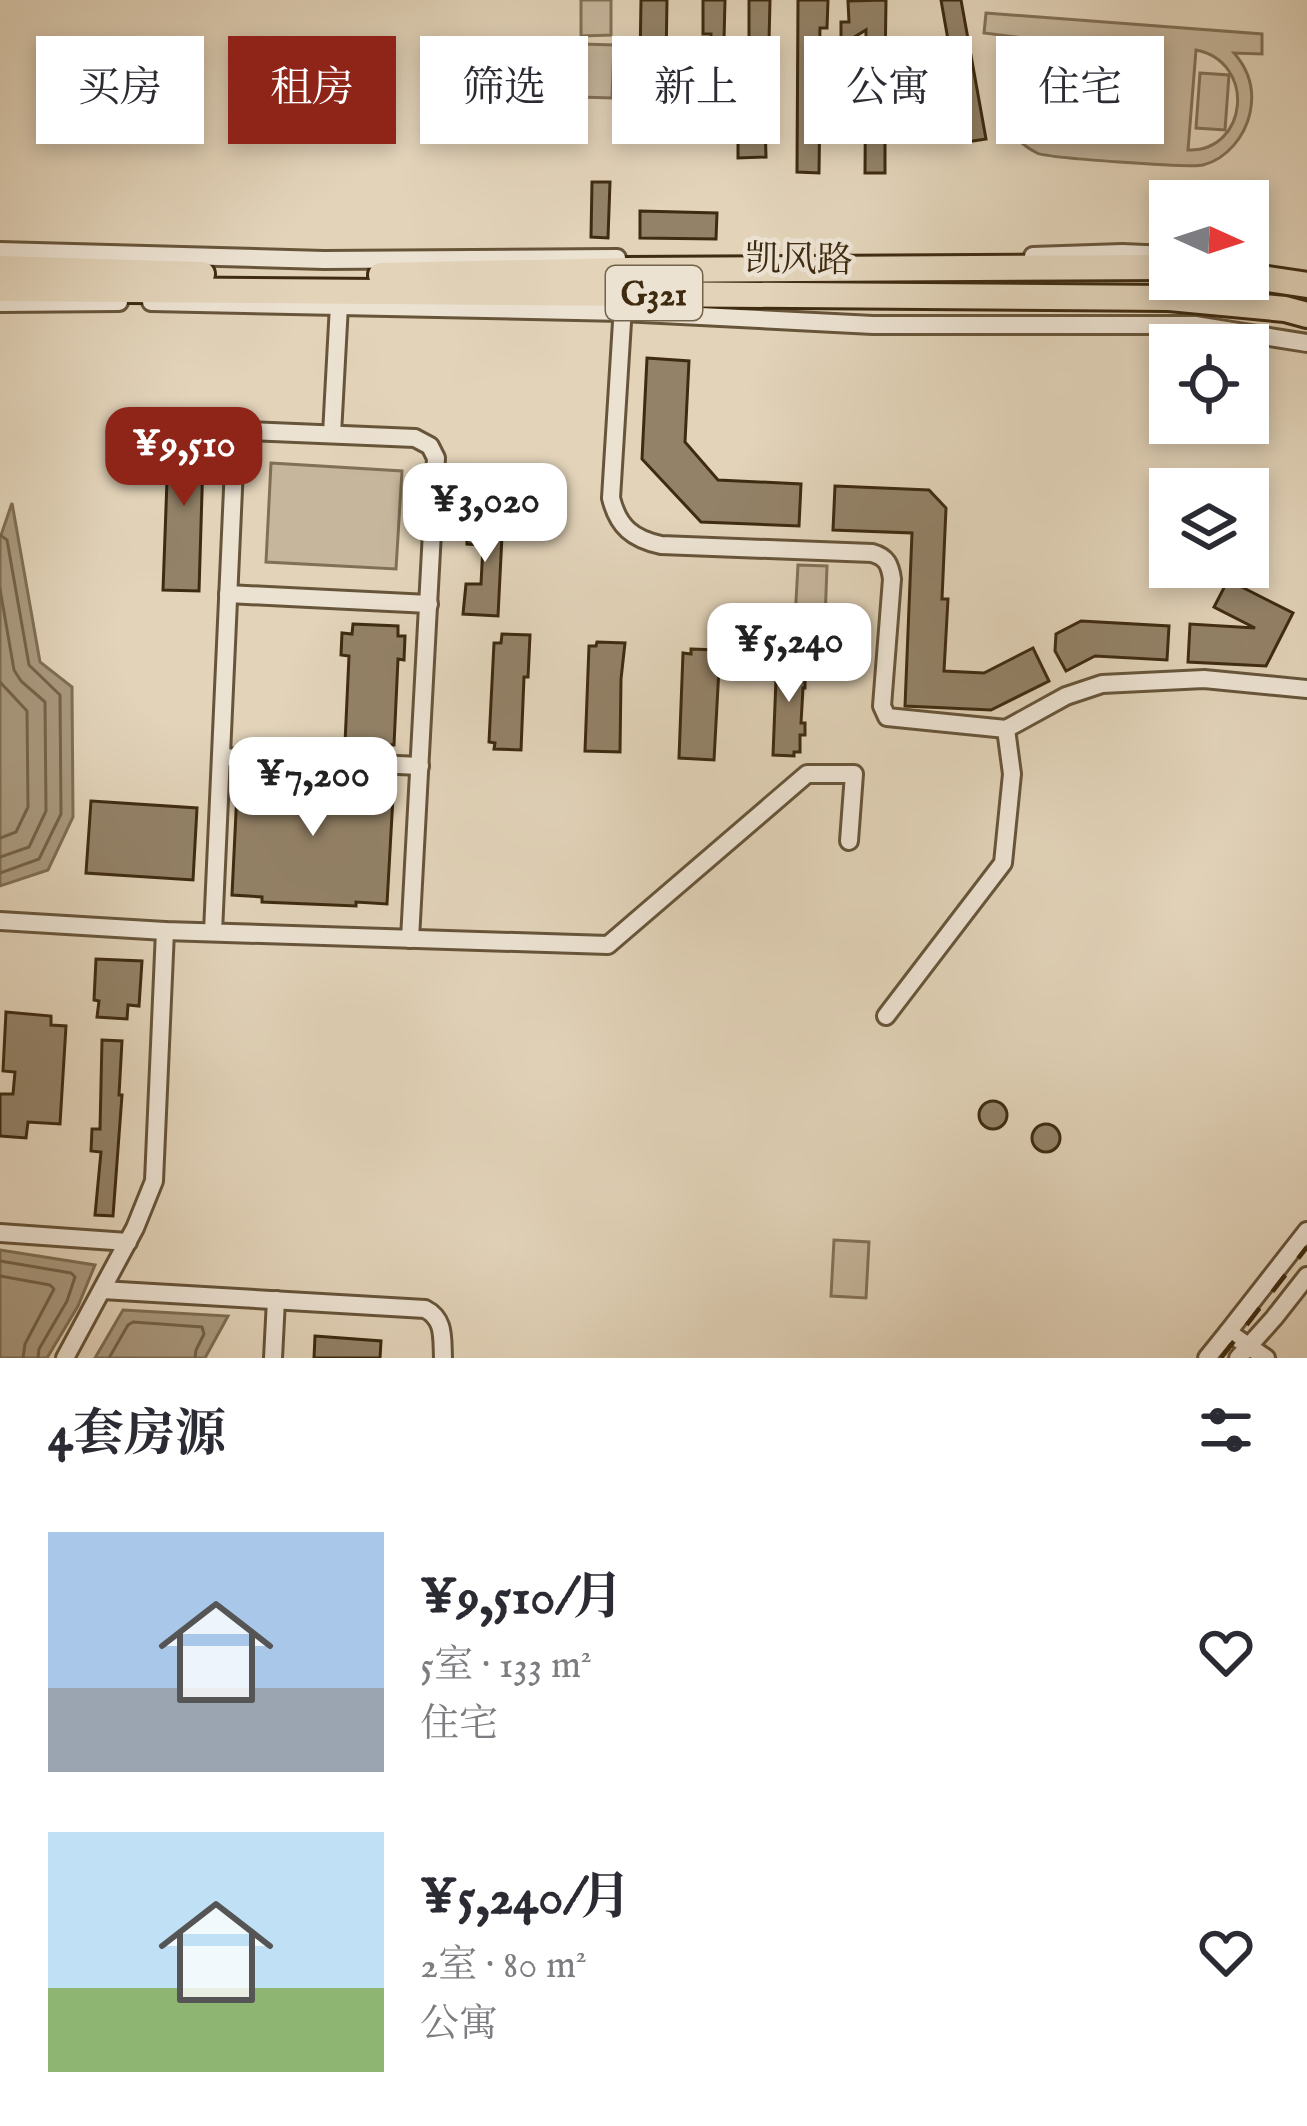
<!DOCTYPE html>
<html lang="zh">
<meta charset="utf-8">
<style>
:root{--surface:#fff;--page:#f2f2f3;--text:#2b2b33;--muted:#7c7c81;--accent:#8f2418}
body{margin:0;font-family:"IM FELL English","Noto Serif SC",serif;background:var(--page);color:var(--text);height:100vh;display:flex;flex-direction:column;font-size:45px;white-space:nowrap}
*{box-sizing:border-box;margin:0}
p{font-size:39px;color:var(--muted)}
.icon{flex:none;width:66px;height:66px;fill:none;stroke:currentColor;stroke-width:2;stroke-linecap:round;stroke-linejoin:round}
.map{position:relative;height:1358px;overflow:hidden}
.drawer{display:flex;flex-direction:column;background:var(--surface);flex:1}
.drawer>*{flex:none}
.banner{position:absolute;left:36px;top:36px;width:1236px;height:108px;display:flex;gap:24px}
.needle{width:78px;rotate:93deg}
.controls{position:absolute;left:1149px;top:180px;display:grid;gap:24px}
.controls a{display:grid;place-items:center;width:120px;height:120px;border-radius:0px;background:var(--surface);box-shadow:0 6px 18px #0003;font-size:60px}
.price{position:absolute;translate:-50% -102px;padding:0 27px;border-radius:24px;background:#fff;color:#222;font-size:39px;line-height:78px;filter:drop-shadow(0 3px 6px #0008)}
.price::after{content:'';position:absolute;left:50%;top:72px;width:36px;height:27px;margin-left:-18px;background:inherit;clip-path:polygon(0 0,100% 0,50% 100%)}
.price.on{background:var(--accent);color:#fff}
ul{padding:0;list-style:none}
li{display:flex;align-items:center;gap:36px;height:300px;padding:0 48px}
li span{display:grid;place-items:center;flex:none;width:336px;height:240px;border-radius:0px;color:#555}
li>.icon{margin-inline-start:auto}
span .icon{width:144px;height:144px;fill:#fffc;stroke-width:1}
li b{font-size:51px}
h2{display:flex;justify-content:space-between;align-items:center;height:144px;padding:0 48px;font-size:51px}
.pill{padding:0 42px;border-radius:0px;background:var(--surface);box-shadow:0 6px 18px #0003;font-size:42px;line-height:108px}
.pill.on{background:var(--accent);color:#fff}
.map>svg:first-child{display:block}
.green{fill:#c6b69c;stroke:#827056;stroke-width:3;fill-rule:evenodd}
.water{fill:#aa9a80;stroke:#7f6e53;stroke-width:3}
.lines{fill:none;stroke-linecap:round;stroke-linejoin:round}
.shore{stroke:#746248;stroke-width:3}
.building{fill:#938268;stroke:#3e2b10;stroke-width:3}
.minor-casing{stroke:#67553a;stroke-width:22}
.highway-casing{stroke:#3e2b10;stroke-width:30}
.minor{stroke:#ece2d2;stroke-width:16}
.highway{stroke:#e2d3b9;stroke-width:24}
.rail{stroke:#3e2b10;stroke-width:4.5;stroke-dasharray:21 21;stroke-linecap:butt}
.labels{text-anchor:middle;stroke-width:9;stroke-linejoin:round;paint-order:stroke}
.shield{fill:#ece2d2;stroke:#72624a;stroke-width:3}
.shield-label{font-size:33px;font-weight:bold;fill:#3e2b10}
.street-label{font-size:36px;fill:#3e2b10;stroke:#ece2d2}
</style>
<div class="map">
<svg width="1307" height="1358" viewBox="0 0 1307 1358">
<rect width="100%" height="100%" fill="#e2d3b9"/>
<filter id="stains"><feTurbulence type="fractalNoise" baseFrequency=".00167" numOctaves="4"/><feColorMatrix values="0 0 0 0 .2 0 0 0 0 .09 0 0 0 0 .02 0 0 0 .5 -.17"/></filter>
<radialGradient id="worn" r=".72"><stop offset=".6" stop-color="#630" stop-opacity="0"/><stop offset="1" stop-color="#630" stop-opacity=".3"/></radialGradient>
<g class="green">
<path d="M581 0H611V35L581 36Z"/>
<path d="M986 13 1262 34V54L1234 53C1249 70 1255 90 1250 113 1245 136 1227 159 1203 165 1191 168 1046 158 1037 153 991 130 986 71 1023 38L984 33ZM1061 40 1054 140 1053 141C994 125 1001 47 1061 40ZM1196 50C1257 62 1248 152 1188 150Z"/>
<path d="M581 44 614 45 612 98 580 97Z"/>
<path d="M1025 61 1055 63 1051 117 1021 115Z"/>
<path d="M1200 73 1229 75 1225 130 1196 128Z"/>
<path d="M271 463 402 471 396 569 266 562Z"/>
<path d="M798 565 827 566 825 621 795 619Z"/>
<path d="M834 1240 869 1242 866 1298 831 1296Z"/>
</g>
<g class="water">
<path d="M12 503 40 662 72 687 73 817 48 870 0 886V538Z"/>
<path d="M0 1250 95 1265 78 1306 47 1358H0Z"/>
<path d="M123 1310 228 1316 205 1358H95Z"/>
</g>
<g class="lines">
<g class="shore">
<path d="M0 535 7 540 29 665 60 695 61 814 39 859 0 873"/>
<path d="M0 589 14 670 21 681 45 702 46 811 29 847 0 857"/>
<path d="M0 682 27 711 28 807 16 832 0 838"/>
<path d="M0 1261 71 1273 75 1277 67 1301 39 1349 38 1358"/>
<path d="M0 1276 50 1285 54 1289 25 1344 23 1358"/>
<path d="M109 1358 128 1325 133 1322 202 1327 204 1334 196 1350 195 1358"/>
</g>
</g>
<g class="building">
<path d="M641 0H667L666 62 640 61Z"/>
<path d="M703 0H725L724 40H711V34H703Z"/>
<path d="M749 0H770L769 42 749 41Z"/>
<path d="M798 0H828L827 28H820L819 80H834L833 101H820L819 173 797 172Z"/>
<path d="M886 0 885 71H893L892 99H885V173H865L866 30 841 45V22H849L848 1Z"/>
<path d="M941 0H961L986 139 966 142Z"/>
<path d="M758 57V84H764L766 157 738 158V92H734L733 58Z"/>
<path d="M712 79 713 132H688L687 104 634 105V97H630V81Z"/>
<path d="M592 182H610L608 238 591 237Z"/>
<path d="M640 211 717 213 716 239 640 238Z"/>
<path d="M647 358 689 361 685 442 718 480 801 484 799 526 701 522 642 459Z"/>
<path d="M169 426 204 427 199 591 163 590Z"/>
<path d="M835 486 929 490 946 508 942 599H948L944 671 984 673 1033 648 1049 681 991 710 905 706 912 533 833 530Z"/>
<path d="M467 514 503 516 498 616 463 614 466 584H481L483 545 467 544Z"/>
<path d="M1228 580 1293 613 1266 666 1188 662 1190 624 1255 628 1214 607Z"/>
<path d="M1081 621 1169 626 1167 660 1095 656 1066 671 1055 651 1056 634Z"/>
<path d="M353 624 398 626V636H405L404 660 398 659 394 745 345 743 349 656 341 655 342 633 352 634Z"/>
<path d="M502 634 530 635 528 677H524L521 750 494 749 495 743 489 742 494 643H501Z"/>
<path d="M597 642 625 643 621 679 620 752 585 751 589 646H596Z"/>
<path d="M691 649 720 650 714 760 679 758 683 653 691 654Z"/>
<path d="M777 654 799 655 798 658H805V688H803L801 723H805V735H800V752H794V756L773 755Z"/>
<path d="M238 771 394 779 387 904 356 902V906L262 902V897L232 895Z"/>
<path d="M91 801 197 808 193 880 86 873Z"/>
<path d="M96 959 142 961 139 1006 128 1005 127 1019 97 1017 99 1001 94 1000Z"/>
<path d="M6 1012 51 1016V1025L66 1026 60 1124 28 1122 26 1138 0 1136V1094H13L15 1072 3 1071Z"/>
<path d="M102 1040 122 1041 119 1095H122L113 1216 95 1215 101 1152 91 1151 92 1129H100Z"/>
<circle cx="993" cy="1115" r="14"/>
<circle cx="1046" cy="1138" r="14"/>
<path d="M315 1336 381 1341 380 1358H314Z"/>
</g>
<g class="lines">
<g class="minor-casing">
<g id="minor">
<path d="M0 251 324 260 617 258"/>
<path d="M1033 256 1122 253 1170 255"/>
<path d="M151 302 622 312 873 325H1195L1307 343"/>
<path d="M0 303 119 302"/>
<path d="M623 306 611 498C618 527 633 539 661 545L872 553C887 557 890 565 892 579L882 706 887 717 1006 729 1066 696 1102 684 1204 679 1307 689"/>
<path d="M332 434 339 305"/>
<path d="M228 594 429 604"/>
<path d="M221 757 420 766"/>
<path d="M0 921 165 931 608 945 807 774H854L849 841"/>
<path d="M213 932 235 445 240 434 249 431 415 438 430 446 436 458 410 939"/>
<path d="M886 1016 1003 863 1012 774 1006 729"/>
<path d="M0 1233 128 1242"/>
<path d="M102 1290 425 1309C445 1319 442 1338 443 1358"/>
<path d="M1228 1332 1307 1231"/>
<path d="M65 1358 135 1228 154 1181 165 931"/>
<path d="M273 1358 276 1300"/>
<path d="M1207 1358 1228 1332 1266 1358"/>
<path d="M1238 1358 1274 1318 1307 1276"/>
</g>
</g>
<g class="highway-casing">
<g id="highway">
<path d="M0 268 202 274"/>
<path d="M381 275 625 270 1170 267"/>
<path d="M1248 276 1307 285"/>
<path d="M0 289 1169 298 1285 309 1307 315"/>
</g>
</g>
<use href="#minor" class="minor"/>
<use href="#highway" class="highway"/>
<path class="rail" d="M1221 1358 1307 1247"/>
</g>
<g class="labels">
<rect class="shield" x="606" y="266" width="96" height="54" rx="9"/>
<g class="shield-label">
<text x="654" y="305">G321</text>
</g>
<g class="street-label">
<text transform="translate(799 258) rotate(1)" y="13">凯风路</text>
</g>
</g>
<rect width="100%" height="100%" filter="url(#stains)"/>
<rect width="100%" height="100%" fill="url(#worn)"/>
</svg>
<div class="controls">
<a><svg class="needle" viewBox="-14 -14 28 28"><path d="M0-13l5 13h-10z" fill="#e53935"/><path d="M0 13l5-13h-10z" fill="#7c7c81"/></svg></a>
<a><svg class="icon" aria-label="locate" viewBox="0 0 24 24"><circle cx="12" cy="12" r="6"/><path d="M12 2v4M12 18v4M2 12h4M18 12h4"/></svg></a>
<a><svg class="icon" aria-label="layers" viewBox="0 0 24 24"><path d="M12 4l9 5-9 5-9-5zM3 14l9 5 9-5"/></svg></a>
</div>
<b class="price on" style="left:184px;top:509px">¥9,510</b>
<b class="price" style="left:485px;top:565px">¥3,020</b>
<b class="price" style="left:789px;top:705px">¥5,240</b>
<b class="price" style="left:313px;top:839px">¥7,200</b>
<div class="banner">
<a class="pill">买房</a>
<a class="pill on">租房</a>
<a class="pill">筛选</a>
<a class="pill">新上</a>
<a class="pill">公寓</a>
<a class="pill">住宅</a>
</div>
</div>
<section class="drawer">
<h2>4套房源<svg class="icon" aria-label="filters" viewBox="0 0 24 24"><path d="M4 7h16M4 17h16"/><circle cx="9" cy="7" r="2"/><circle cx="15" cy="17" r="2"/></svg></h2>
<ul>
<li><span style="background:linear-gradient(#a9c7e8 65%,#9aa5b1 0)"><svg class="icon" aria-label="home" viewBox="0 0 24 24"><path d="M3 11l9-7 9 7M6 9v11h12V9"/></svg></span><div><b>¥9,510/月</b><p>5室 · 133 m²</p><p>住宅</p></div><svg class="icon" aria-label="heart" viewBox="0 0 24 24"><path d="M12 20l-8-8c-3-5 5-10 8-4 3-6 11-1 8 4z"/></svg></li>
<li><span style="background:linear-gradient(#bfe0f5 65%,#8fb573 0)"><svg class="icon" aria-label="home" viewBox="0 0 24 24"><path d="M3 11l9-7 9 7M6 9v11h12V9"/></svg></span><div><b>¥5,240/月</b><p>2室 · 80 m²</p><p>公寓</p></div><svg class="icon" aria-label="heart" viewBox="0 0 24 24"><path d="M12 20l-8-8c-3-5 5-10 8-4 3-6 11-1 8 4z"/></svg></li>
</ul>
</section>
